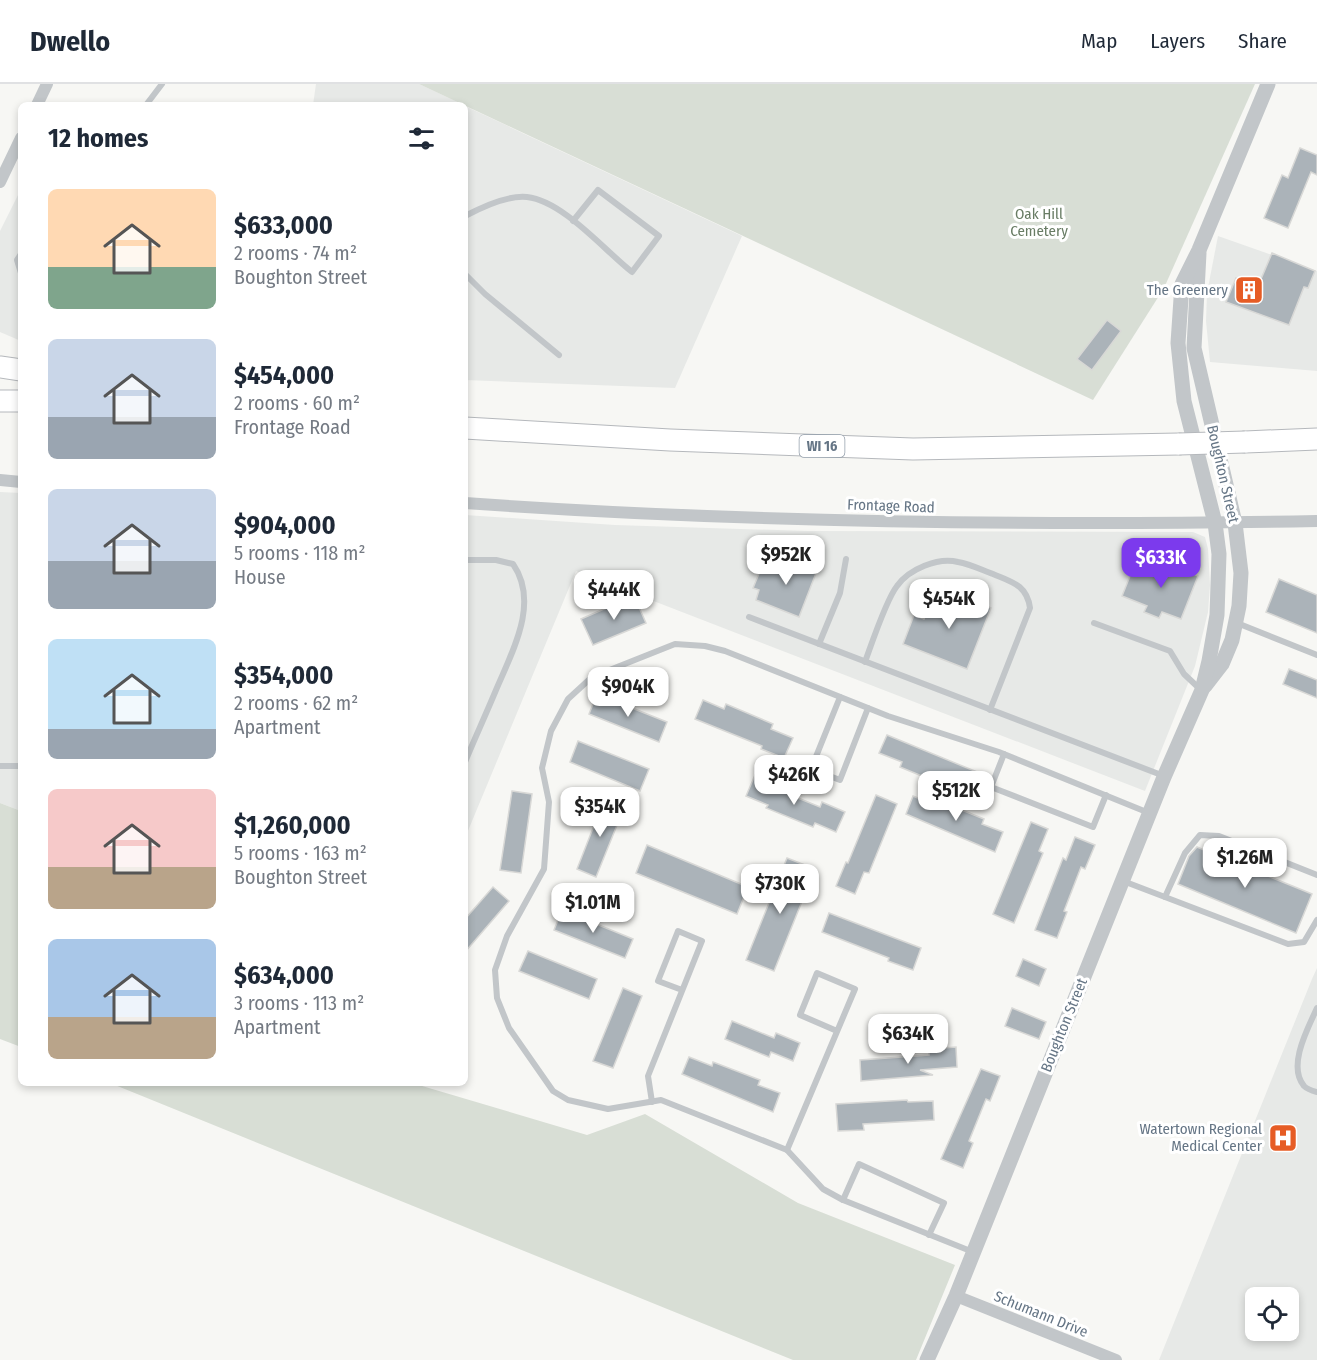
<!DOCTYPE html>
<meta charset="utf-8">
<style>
:root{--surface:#fff;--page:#f2f2f3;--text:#1f2937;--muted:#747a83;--line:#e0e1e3;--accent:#7c3aed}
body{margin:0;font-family:"Fira Sans Condensed",sans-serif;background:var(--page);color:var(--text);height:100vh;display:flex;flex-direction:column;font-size:22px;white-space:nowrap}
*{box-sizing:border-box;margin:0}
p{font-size:20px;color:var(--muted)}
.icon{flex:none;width:33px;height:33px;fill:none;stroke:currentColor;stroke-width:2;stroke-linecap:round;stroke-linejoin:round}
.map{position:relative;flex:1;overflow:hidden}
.drawer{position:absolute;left:18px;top:18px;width:450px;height:984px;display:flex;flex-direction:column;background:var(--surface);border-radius:9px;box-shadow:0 3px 9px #0003}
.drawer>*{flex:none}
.tools{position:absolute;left:1245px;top:1203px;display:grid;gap:12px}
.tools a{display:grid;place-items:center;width:54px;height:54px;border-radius:9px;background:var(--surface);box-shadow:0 3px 9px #0003;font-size:30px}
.price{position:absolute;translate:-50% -51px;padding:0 14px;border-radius:12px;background:#fff;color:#222;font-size:20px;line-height:39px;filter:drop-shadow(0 2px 3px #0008)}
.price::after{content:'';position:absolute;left:50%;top:36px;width:18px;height:14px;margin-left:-9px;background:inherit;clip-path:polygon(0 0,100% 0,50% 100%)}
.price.current{background:var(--accent);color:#fff}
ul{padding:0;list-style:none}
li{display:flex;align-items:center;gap:18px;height:150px;padding:0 30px}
li span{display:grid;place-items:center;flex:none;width:168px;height:120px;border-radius:9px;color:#555}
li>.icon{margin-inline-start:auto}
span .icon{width:72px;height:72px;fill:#fffc;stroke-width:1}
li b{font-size:26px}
h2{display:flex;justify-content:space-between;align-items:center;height:72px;padding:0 30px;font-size:26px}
header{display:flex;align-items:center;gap:36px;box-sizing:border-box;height:84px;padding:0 30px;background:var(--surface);border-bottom:2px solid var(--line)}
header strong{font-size:28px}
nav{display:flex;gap:33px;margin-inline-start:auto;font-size:21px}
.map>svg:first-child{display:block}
.built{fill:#e7e9e7;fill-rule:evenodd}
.green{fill:#d8ded5}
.building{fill:#abb3b9;stroke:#d8d8d6;stroke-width:1.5}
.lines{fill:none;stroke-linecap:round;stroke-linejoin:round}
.trunk-casing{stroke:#b5b8bc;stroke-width:23}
.service{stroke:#c2c6c9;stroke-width:6}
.minor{stroke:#c2c6c9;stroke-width:12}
.tertiary{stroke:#c2c6c9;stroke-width:15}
.trunk{stroke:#fff;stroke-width:21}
.trunk-bridge-casing{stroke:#b5b8bc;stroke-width:23;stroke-linecap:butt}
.trunk-bridge{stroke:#fff;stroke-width:21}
.labels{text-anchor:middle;stroke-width:6;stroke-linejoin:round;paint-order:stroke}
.shield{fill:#fff;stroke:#939eaa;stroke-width:1.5}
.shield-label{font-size:14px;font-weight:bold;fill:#657585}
.park-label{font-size:15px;fill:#687c64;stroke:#fff}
.poi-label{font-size:15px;fill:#657585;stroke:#fff;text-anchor:end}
.street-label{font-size:15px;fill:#657585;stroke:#fff}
</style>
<header>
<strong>Dwello</strong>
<nav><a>Map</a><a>Layers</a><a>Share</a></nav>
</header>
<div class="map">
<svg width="1317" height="1276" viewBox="0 0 1317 1276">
<rect width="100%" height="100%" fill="#f7f7f4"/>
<g class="built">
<path d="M316 0H419L464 21H313Z"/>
<path d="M465 22 742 152 675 304 465 296Z"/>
<path d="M21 105V257L0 248V147Z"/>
<path d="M1218 152 1317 187V287L1210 278 1206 237 1207 209Z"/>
<path d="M0 408 21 409V727L0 719Z"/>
<path d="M465 431 615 441 808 447 1193 448 1205 453 1208 465 1210 501 1208 528 1195 582 1145 707 576 487 465 754Z"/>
<path d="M1317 884V1276H1159L1312 895ZM1256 1214H1288V1246H1256Z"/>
</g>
<g class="green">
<path d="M419 0H1255L1164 204 1093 316Z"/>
<path d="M0 719 21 727V963L0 955Z"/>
<path d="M110 999H412L587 1051 645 1030 798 1119 955 1181 916 1276H793Z"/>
</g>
<g class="building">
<path d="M1300 64 1317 71V91L1311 88 1288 144 1264 134 1282 91 1288 94Z"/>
<path d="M1272 169 1315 187 1308 204 1304 203 1289 241 1226 218 1236 194 1258 202Z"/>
<path d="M1107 236 1121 247 1092 286 1077 275Z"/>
<path d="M793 474 818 484 799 533 756 516 759 506 753 504 763 480 787 489Z"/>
<path d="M1136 477 1160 487 1164 478 1198 492 1181 535 1162 528 1159 534 1144 528 1147 522 1122 512Z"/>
<path d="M1279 495 1317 511V549L1266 528Z"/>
<path d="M958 511 991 524 967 585 903 560 914 531 924 535 933 513 954 521Z"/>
<path d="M634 512 646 539 593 561 581 535Z"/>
<path d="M1289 585 1317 596V614L1283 600Z"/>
<path d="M597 610 667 638 659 658 589 630Z"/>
<path d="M703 616 724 625 726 620 773 640 771 645 793 654 784 674 761 665 762 662 695 635Z"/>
<path d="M887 651 977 688 969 706 948 698 946 702 900 683 902 678 879 669Z"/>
<path d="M578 657 649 685 640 707 570 678Z"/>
<path d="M755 691 778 701 776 705 820 723 822 718 845 728 836 748 815 739 813 743 766 724 768 721 746 712Z"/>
<path d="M512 707 532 710 521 789 500 786Z"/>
<path d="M876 711 897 720 869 789 864 788 855 810 836 802 846 778 848 779Z"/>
<path d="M913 712 935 721 937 716 984 735 982 740 1003 748 995 768 906 730Z"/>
<path d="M604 716 624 724 596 793 577 785Z"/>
<path d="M1031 738 1048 745 1039 767 1043 769 1014 839 993 830Z"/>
<path d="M1075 753 1095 761 1085 785 1081 783 1064 827 1067 828 1057 854 1035 846 1063 774 1066 776Z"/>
<path d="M647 761 748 803 737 830 636 789Z"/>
<path d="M1197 763 1312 810 1296 849 1178 800 1189 772Z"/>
<path d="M787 774 815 785 774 887 746 876Z"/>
<path d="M493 803 509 817 465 868V835Z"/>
<path d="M562 826 633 855 625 874 554 846Z"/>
<path d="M829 829 921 864 913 886 888 877 889 874 822 848Z"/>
<path d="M528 867 597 895 589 915 519 887Z"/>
<path d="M1023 875 1046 885 1039 902 1016 892Z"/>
<path d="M623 904 642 912 613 984 593 977Z"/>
<path d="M1012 924 1046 938 1039 955 1005 942Z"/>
<path d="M732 937 774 954 776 949 800 959 793 977 771 968 769 973 725 955Z"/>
<path d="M956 963 957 983 920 986 933 991 861 997 860 976 929 971V965Z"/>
<path d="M689 973 712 982 713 978 760 996 758 1001 780 1009 773 1028 682 990Z"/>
<path d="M981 985 1000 992 990 1017 986 1015 969 1057 973 1059 963 1084 941 1075Z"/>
<path d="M907 1016 908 1018 933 1017 934 1036 863 1040 864 1046 838 1047 836 1020Z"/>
</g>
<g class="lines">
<g class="trunk-casing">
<g id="trunk">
<path d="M0 283 21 286"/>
<path d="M0 317H21"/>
<path d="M465 344 670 356 913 365 1179 360"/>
<path d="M1245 358 1317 355"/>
</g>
</g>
<g class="service">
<path d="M146 21 162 0"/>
<path d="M465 132C482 123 508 111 527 113 563 117 604 166 632 188L659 152 598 106 573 137"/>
<path d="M21 170 17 176 21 189"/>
<path d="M465 190 485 210 559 271"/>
<path d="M465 476H496L513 480C540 519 512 568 496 606 486 630 475 654 465 678"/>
<path d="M749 533 1164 692"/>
<path d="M1094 539 1170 567 1184 590 1201 606"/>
<path d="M1237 539 1317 571"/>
<path d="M819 560 840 509 846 475"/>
<path d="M865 578C872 559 886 516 897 502 909 485 938 473 958 478 970 480 982 486 993 490 1012 498 1027 501 1030 524L990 626"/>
<path d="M840 613 811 685 840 696 868 624"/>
<path d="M1004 670 991 703 1093 743 1106 711"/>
<path d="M0 682H21"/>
<path d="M1123 797 1288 860 1304 858 1317 836"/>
<path d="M1165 813 1185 769 1200 751 1219 752 1317 791"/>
<path d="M1317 924C1308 944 1287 982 1304 1002 1307 1005 1313 1007 1317 1008"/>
<path d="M652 1018 648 992 702 857 678 847 658 897 682 906"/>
<path d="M787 1066 855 905 817 889 800 931 837 947"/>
<path d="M843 1116 859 1080 944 1119 929 1151"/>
<path d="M973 1168 843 1116 823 1105 787 1066 661 1016 608 1025 568 1016 553 1007 509 944 497 914 495 886 507 852 544 785 549 718 542 684 551 647 568 615 592 593 675 560 705 562 725 567 888 632 999 668 1149 729"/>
</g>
<g class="minor">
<path d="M37 21 47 0"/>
<path d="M0 98 21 54"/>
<path d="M0 396 21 398"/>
<path d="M465 419C749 439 1033 442 1317 437"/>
<path d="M956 1212 1116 1276"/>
</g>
<g class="tertiary">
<path d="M1199 169 1194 264 1235 439 1241 489 1239 522 1232 556 1222 580 1205 602"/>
<path d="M927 1276 956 1212 1164 693 1202 606 1209 577 1217 531 1219 470 1215 439 1184 317 1178 259 1182 200 1199 166 1268 0"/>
</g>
<use href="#trunk" class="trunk"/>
<g class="trunk-bridge-casing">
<path id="trunk-bridge" d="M1179 360 1245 358"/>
</g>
<use href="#trunk-bridge" class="trunk-bridge"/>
</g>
<defs>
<g id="building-square" transform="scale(1.5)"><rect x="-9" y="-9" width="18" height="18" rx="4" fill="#e65c25" stroke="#fff"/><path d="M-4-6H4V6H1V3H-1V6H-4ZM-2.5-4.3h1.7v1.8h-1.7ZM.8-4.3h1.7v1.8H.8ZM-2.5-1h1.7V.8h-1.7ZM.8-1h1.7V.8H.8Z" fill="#fff"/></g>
<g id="hospital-square" transform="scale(1.5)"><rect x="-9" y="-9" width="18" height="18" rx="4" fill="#e65c25" stroke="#fff"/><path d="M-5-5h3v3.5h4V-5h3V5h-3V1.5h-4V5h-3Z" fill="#fff"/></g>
</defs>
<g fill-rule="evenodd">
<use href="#building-square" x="1249" y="206"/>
<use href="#hospital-square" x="1283" y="1054"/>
</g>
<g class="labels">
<rect class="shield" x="799.5" y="351" width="45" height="22" rx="4.5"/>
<g class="shield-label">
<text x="822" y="367">WI 16</text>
</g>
<g class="park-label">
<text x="1039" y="135">Oak Hill<tspan x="1039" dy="17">Cemetery</tspan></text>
</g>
<g class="poi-label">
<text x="1228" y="211">The Greenery</text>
<text x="1262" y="1050">Watertown Regional<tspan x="1262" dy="17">Medical Center</tspan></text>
</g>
<g class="street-label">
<text transform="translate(1223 390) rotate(77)" y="5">Boughton Street</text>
<text transform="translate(891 422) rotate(2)" y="5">Frontage Road</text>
<text transform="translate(1064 941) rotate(-68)" y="5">Boughton Street</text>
<text transform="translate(1041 1230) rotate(22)" y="5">Schumann Drive</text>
</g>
</g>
</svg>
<div class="tools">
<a><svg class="icon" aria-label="locate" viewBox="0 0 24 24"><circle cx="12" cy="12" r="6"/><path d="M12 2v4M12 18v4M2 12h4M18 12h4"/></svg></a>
</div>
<b class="price" style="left:786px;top:502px">$952K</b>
<b class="price current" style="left:1161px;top:505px">$633K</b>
<b class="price" style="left:614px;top:537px">$444K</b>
<b class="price" style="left:949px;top:546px">$454K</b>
<b class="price" style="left:628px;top:634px">$904K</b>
<b class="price" style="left:794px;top:722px">$426K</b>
<b class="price" style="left:956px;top:738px">$512K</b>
<b class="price" style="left:600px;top:754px">$354K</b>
<b class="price" style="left:1245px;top:805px">$1.26M</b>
<b class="price" style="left:780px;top:831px">$730K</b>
<b class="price" style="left:593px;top:850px">$1.01M</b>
<b class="price" style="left:908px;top:981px">$634K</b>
<section class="drawer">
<h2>12 homes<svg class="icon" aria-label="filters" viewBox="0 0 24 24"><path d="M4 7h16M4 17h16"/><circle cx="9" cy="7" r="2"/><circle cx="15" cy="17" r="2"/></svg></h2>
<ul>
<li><span style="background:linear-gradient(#ffd9b3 65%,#7fa58c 0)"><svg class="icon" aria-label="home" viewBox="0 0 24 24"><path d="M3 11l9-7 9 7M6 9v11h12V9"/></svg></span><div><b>$633,000</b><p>2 rooms · 74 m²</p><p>Boughton Street</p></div></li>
<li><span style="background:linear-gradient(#c9d6e8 65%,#9aa5b1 0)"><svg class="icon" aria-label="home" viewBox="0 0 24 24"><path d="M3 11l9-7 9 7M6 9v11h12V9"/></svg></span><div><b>$454,000</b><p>2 rooms · 60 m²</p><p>Frontage Road</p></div></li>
<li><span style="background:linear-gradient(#c9d6e8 60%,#9aa5b1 0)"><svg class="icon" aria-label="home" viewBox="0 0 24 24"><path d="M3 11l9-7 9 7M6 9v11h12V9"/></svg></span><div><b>$904,000</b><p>5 rooms · 118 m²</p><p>House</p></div></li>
<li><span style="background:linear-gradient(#bfe0f5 75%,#9aa5b1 0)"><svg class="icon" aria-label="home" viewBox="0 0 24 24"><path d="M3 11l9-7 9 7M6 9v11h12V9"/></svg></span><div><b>$354,000</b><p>2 rooms · 62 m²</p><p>Apartment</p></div></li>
<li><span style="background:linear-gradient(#f6c9c9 65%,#b9a48a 0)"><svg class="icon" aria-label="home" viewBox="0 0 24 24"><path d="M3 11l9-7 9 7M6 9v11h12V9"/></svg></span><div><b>$1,260,000</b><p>5 rooms · 163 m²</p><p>Boughton Street</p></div></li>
<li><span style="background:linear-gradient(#a9c7e8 65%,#b9a48a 0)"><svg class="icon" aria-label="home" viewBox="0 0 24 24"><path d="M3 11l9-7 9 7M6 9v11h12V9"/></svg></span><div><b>$634,000</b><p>3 rooms · 113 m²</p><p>Apartment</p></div></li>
</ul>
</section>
</div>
